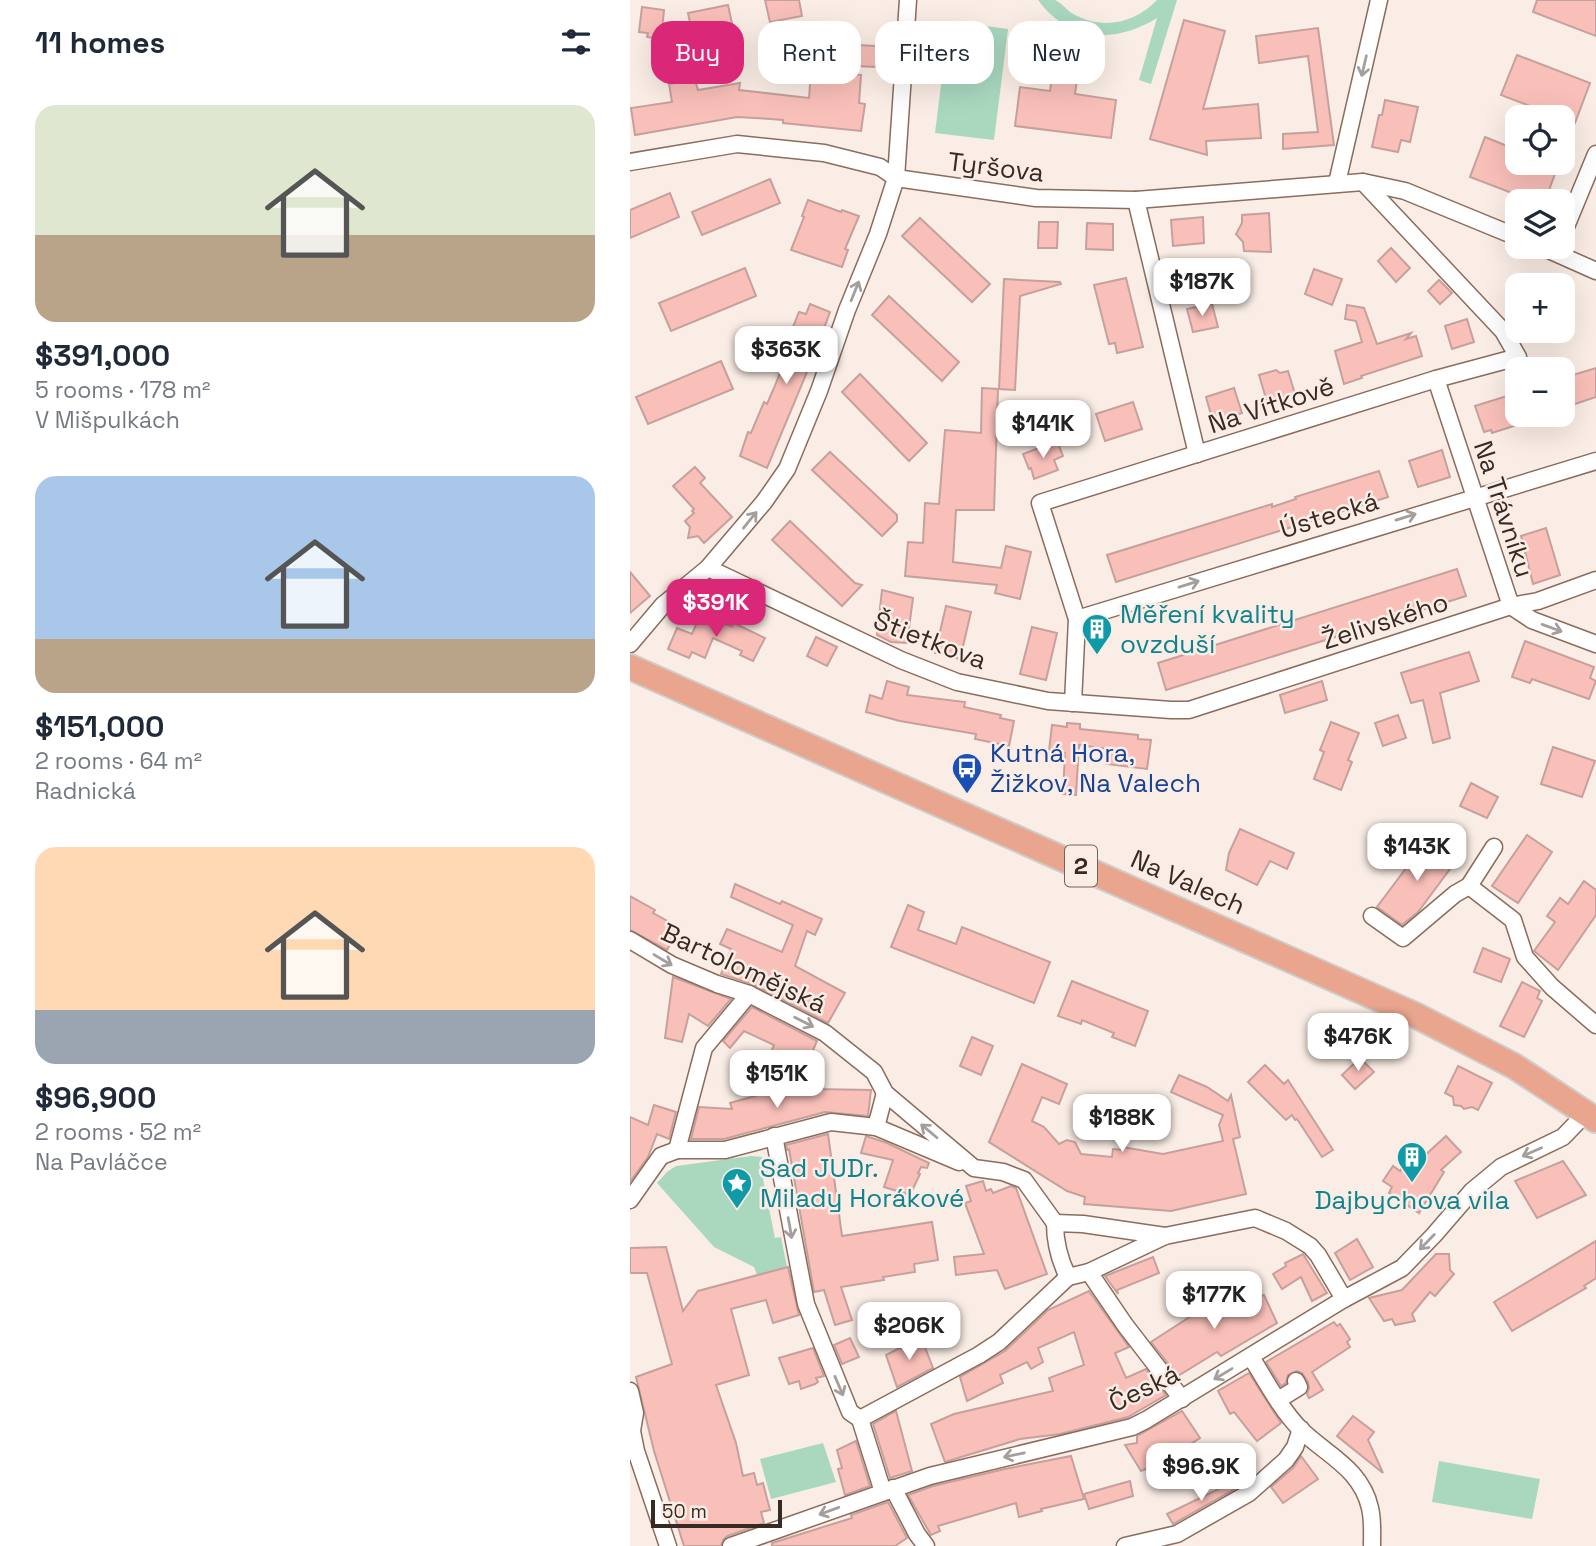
<!DOCTYPE html>
<meta charset="utf-8">
<style>
:root{--surface:#fff;--page:#f2f2f3;--text:#1f2937;--muted:#747a83;--accent:#db2777}
body{margin:0;font-family:"Space Grotesk",sans-serif;background:var(--page);color:var(--text);height:100vh;display:flex;flex-direction:column;font-size:26px;white-space:nowrap}
*{box-sizing:border-box;margin:0}
p{font-size:23px;color:var(--muted)}
.icon{flex:none;width:38px;height:38px;fill:none;stroke:currentColor;stroke-width:2;stroke-linecap:round;stroke-linejoin:round}
.map{position:relative;flex:1;overflow:hidden}
.details{display:flex;flex-direction:column;background:var(--surface);width:630px}
.details>*{flex:none}
.guide{position:absolute;left:21px;top:21px;width:665px;height:63px;display:flex;gap:14px}
.controls{position:absolute;left:875px;top:105px;display:grid;gap:14px}
.controls a{display:grid;place-items:center;width:70px;height:70px;border-radius:14px;background:var(--surface);box-shadow:0 7px 28px #0002;font-size:35px}
.scale{position:absolute;left:21px;bottom:18px;width:131px;box-sizing:border-box;padding-left:7px;border:4px solid #372a23;border-top:0;font-size:19px;line-height:24px;white-space:nowrap;color:#372a23;-webkit-text-stroke:5px #faede5;paint-order:stroke}
.price{position:absolute;translate:-50% -60px;padding:0 16px;border-radius:14px;background:#fff;color:#222;font-size:23px;line-height:46px;filter:drop-shadow(0 2px 4px #0008)}
.price::after{content:'';position:absolute;left:50%;top:42px;width:21px;height:16px;margin-left:-10px;background:inherit;clip-path:polygon(0 0,100% 0,50% 100%)}
.price.on{background:var(--accent);color:#fff}
ul{padding:0;list-style:none}
li{display:grid;align-content:center;gap:14px;height:371px;padding:0 35px}
li span{display:grid;place-items:center;height:217px;border-radius:21px;color:#555}
li>.icon{margin-inline-start:auto}
span .icon{width:126px;height:126px;fill:#fffc;stroke-width:1}
li b{font-size:30px}
h2{display:flex;justify-content:space-between;align-items:center;height:84px;padding:0 35px;font-size:30px}
.chip{padding:0 24px;border-radius:21px;background:var(--surface);box-shadow:0 7px 28px #0002;font-size:24px;line-height:63px}
.chip.on{background:var(--accent);color:#fff}
main{display:flex;flex:1;min-height:0}
.map>svg:first-child{display:block}
.green{fill:#a9d8bf}
.building{fill:#f9c0b9;stroke:#c6a09c;stroke-width:2}
.lines{fill:none;stroke-linecap:round;stroke-linejoin:round}
.street-casing{stroke:#8a6d5c;stroke-width:19}
.primary-casing{stroke:#cfccca;stroke-width:28}
.street{stroke:#fff;stroke-width:16}
.primary{stroke:#e9a58d;stroke-width:24}
.oneway{stroke:#a59f9c}
.labels{text-anchor:middle;stroke-width:5;stroke-linejoin:round;paint-order:stroke}
.shield{fill:#faede5;stroke:#72645d;stroke-width:2}
.shield-label{font-size:24px;font-weight:bold;fill:#372a23}
.street-label{font-size:26px;fill:#372a23;stroke:#faede5}
.culture-label{font-size:26px;fill:#0d838f;stroke:#faede5;text-anchor:start}
.transit-label{font-size:26px;fill:#164399;stroke:#faede5;text-anchor:start}
</style>
<main>
<section class="details">
<h2>11 homes<svg class="icon" aria-label="filters" viewBox="0 0 24 24"><path d="M4 7h16M4 17h16"/><circle cx="9" cy="7" r="2"/><circle cx="15" cy="17" r="2"/></svg></h2>
<ul>
<li><span style="background:linear-gradient(#dfe7d0 60%,#b9a48a 0)"><svg class="icon" aria-label="home" viewBox="0 0 24 24"><path d="M3 11l9-7 9 7M6 9v11h12V9"/></svg></span><div><b>$391,000</b><p>5 rooms · 178 m²</p><p>V Mišpulkách</p></div></li>
<li><span style="background:linear-gradient(#a9c7e8 75%,#b9a48a 0)"><svg class="icon" aria-label="home" viewBox="0 0 24 24"><path d="M3 11l9-7 9 7M6 9v11h12V9"/></svg></span><div><b>$151,000</b><p>2 rooms · 64 m²</p><p>Radnická</p></div></li>
<li><span style="background:linear-gradient(#ffd9b3 75%,#9aa5b1 0)"><svg class="icon" aria-label="home" viewBox="0 0 24 24"><path d="M3 11l9-7 9 7M6 9v11h12V9"/></svg></span><div><b>$96,900</b><p>2 rooms · 52 m²</p><p>Na Pavláčce</p></div></li>
</ul>
</section>
<div class="map">
<svg width="966" height="1546" viewBox="0 0 966 1546">
<rect width="100%" height="100%" fill="#faede5"/>
<g class="green">
<path d="M408 0C412 0 420 0 425 0 432 3 439 13 447 16 475 30 506 22 527 0H547L521 84 509 80 527 18C485 44 439 42 408 0Z"/>
<path d="M319 21 378 29 364 140 305 133Z"/>
<path d="M121 1156 132 1157 138 1172 132 1174 145 1238 151 1237 157 1267 127 1275 124 1267 84 1247 27 1183 37 1172 46 1166Z"/>
<path d="M193 1443 206 1482 141 1499 130 1459Z"/>
<path d="M809 1461 910 1479 902 1519 802 1502Z"/>
</g>
<g class="building">
<path d="M135 0H169L172 16 140 22Z"/>
<path d="M907 0H966V36L903 12Z"/>
<path d="M98 5 103 28 88 32 89 36 67 40 66 36 63 37 58 13Z"/>
<path d="M12 7 34 10 31 39 17 37 18 33 9 32Z"/>
<path d="M554 20 595 31 573 109 628 104 631 138 576 141 577 155 520 139Z"/>
<path d="M688 28 704 145 653 149V134L688 132 678 56 629 63 626 36Z"/>
<path d="M227 45 246 46V67L226 66Z"/>
<path d="M887 55 960 83 945 123 871 95Z"/>
<path d="M424 63 449 66 445 94 486 100 481 138 385 126 390 87 420 91Z"/>
<path d="M181 71 231 75 229 103 235 104 231 131 153 123V120L141 119 107 117 5 135 1 108 42 102 39 84 65 80 68 90 110 83 109 90 179 98Z"/>
<path d="M755 100 788 107 780 142 771 140 768 152 742 147 749 115H752Z"/>
<path d="M855 137 887 150V163H929L915 201H903L840 177Z"/>
<path d="M140 179 150 203 72 235 62 212Z"/>
<path d="M40 193 49 217 0 238V210Z"/>
<path d="M178 200 211 212 212 210 229 216 215 249 218 250 212 267 161 250 174 217 172 216Z"/>
<path d="M639 213 641 252 614 251 613 242 606 234 612 223V215Z"/>
<path d="M573 217 574 243 543 246 541 220Z"/>
<path d="M290 218 360 284 342 302 272 236Z"/>
<path d="M409 222H428L427 248H408Z"/>
<path d="M457 223 483 224V250L456 249Z"/>
<path d="M761 248 780 268 766 282 748 261Z"/>
<path d="M115 268 126 296 41 331 29 303Z"/>
<path d="M684 269 712 279 702 305 675 294Z"/>
<path d="M496 278 513 347 487 353 485 343 479 344 464 285Z"/>
<path d="M374 279 430 282 431 284 390 296 385 390 369 389Z"/>
<path d="M809 280 822 293 810 304 798 291Z"/>
<path d="M259 296 329 362 312 381 242 315Z"/>
<path d="M180 304 200 312 185 353 137 468 110 456 118 432 121 433 134 402 137 404 144 388 154 363 149 362 169 312 176 314Z"/>
<path d="M582 304 588 327 563 332 557 309Z"/>
<path d="M717 305 734 308 747 344 781 333 776 339 786 336 792 356 731 376 732 378 714 384 705 351 732 342 726 321 715 319Z"/>
<path d="M837 319 844 342 822 349 815 326Z"/>
<path d="M91 361 103 389 18 424 6 397Z"/>
<path d="M966 368V397L933 408V378Z"/>
<path d="M646 370 650 373 658 371 665 394 637 402 629 375Z"/>
<path d="M230 374 297 443 279 461 212 392Z"/>
<path d="M352 388 368 389 364 510H326L323 562 371 568 376 546 401 552 390 599 365 593 367 585 275 576 278 542 293 543 295 503 309 504 315 430 351 433Z"/>
<path d="M604 388 612 413 583 422 576 397Z"/>
<path d="M887 395V425L862 433 861 430 854 432 845 406 877 396 878 399Z"/>
<path d="M503 402 512 429 475 441 466 414Z"/>
<path d="M427 441 433 456 424 460 428 470 404 479 401 468 399 469 393 454Z"/>
<path d="M812 450 820 477 788 487 779 461Z"/>
<path d="M200 452 267 515V521L252 536 182 470Z"/>
<path d="M65 467 75 478 70 483 102 517 74 543 68 536 58 538 60 527 55 521 64 513 62 511 64 509 43 486Z"/>
<path d="M749 471 758 497 486 582 477 555 642 504V507L666 499 665 497Z"/>
<path d="M160 521 225 583 232 585 212 606 142 540Z"/>
<path d="M916 528 930 575 903 584 891 536Z"/>
<path d="M827 569 836 596 536 690 528 663Z"/>
<path d="M0 572 20 596 0 613Z"/>
<path d="M252 590 283 598 277 643 261 642 247 635Z"/>
<path d="M316 606 341 612 330 659 305 653Z"/>
<path d="M71 613 102 627 104 623 135 638 123 661 110 655 112 651 83 638 75 658 62 652 59 658 38 649 47 628 62 634Z"/>
<path d="M402 627 427 633 416 680 390 674Z"/>
<path d="M186 637 207 647 197 666 177 656Z"/>
<path d="M895 641 964 667 960 678 966 681 959 699 902 679 900 683 882 677Z"/>
<path d="M839 652 849 681 810 693 820 738 803 743 793 700 781 703 771 673Z"/>
<path d="M257 681 279 687 277 695 335 702 334 707 371 715 370 718 384 721 379 746 345 739 346 734 270 721 236 712 240 695 252 699Z"/>
<path d="M692 681 697 700 655 713 650 695Z"/>
<path d="M768 715 776 738 753 746 745 723Z"/>
<path d="M701 722 729 733 718 760 722 762 711 790 684 779 694 752 690 750Z"/>
<path d="M437 723 450 724V729L508 735V739L521 740 517 769 476 764 478 749 449 745 446 795 433 794 435 753 419 751 422 725 437 727Z"/>
<path d="M923 747 965 761 952 797 911 784Z"/>
<path d="M841 783 868 797 857 818 830 806Z"/>
<path d="M610 829 664 853 657 869 640 861 627 885 596 870 599 853Z"/>
<path d="M897 835 922 852 888 903 862 886Z"/>
<path d="M798 839 826 861 788 912 772 925 747 907Z"/>
<path d="M954 881 966 890V915L928 970 904 951 925 922 917 916 930 898 938 904Z"/>
<path d="M105 884 150 904 152 901 192 919 185 935 177 931 165 966 215 993 198 1023 124 985 91 974 101 949 90 944 97 929 152 952 163 925 101 897Z"/>
<path d="M0 896 25 910 23 913 50 928 37 950 0 930Z"/>
<path d="M278 905 294 912 288 930 326 944 332 927 420 962 404 1003 261 947Z"/>
<path d="M853 948 880 959 871 982 844 972Z"/>
<path d="M43 977 101 999 78 1026 59 1014 52 1042 35 1038Z"/>
<path d="M442 981 518 1011 505 1046 482 1037 484 1033 452 1020 451 1024 428 1016Z"/>
<path d="M892 982 910 991 907 998 912 1001 894 1037 870 1026Z"/>
<path d="M122 1007 187 1041 175 1069 141 1052 144 1045 114 1031 100 1048 93 1041Z"/>
<path d="M342 1037 363 1046 351 1075 330 1066Z"/>
<path d="M730 1058 744 1072 725 1089 712 1075Z"/>
<path d="M392 1064 437 1084 429 1104 412 1097 402 1121 414 1127 429 1144 437 1140 445 1142 451 1154 482 1157 483 1149 492 1150V1147L533 1154 593 1141 589 1125 593 1115 541 1092 549 1075 577 1087 598 1101 601 1095 610 1137 603 1139 616 1194 541 1211 454 1204 455 1197 437 1191 359 1142Z"/>
<path d="M635 1065 654 1084 658 1080 703 1150 692 1157 667 1119 665 1120 662 1115 656 1120 618 1082Z"/>
<path d="M828 1066 862 1083 848 1110 842 1107 834 1109 831 1106 824 1105 823 1097 815 1093Z"/>
<path d="M185 1083 184 1089 241 1090 238 1116 195 1112 94 1139H61L69 1107 102 1109 100 1103 168 1084 165 1090Z"/>
<path d="M24 1105 46 1112 39 1139 27 1134 18 1157 0 1182V1117L18 1125Z"/>
<path d="M198 1134 212 1236 302 1222 308 1260 284 1264 285 1272 253 1277 254 1280 211 1287 222 1320 205 1325 194 1290 184 1292 159 1149 157 1150 156 1145Z"/>
<path d="M236 1136 257 1143 299 1163 297 1168 291 1167 288 1173 290 1174 280 1195 254 1187 263 1160 231 1153Z"/>
<path d="M816 1136 831 1152 811 1170 814 1172 789 1213 759 1193 762 1187 753 1181 763 1166 770 1171 780 1156 789 1155 792 1158Z"/>
<path d="M933 1161 956 1195 907 1218 885 1181Z"/>
<path d="M353 1181 356 1191 361 1189 363 1193 381 1186 386 1188 417 1274 375 1289 367 1270 326 1275 324 1257 354 1254 335 1203 341 1201 336 1186Z"/>
<path d="M727 1239 743 1267 720 1280 705 1253Z"/>
<path d="M966 1241V1278L954 1286 956 1288 882 1331 864 1302Z"/>
<path d="M36 1247 53 1311 68 1291 158 1267 169 1315 143 1323 136 1300 101 1309 119 1375 86 1385 106 1443 113 1476 124 1473 127 1485 133 1483 140 1510 131 1512 134 1523 97 1536 93 1540 91 1546H54L24 1451 6 1377 42 1364 17 1273H0V1248Z"/>
<path d="M673 1254 697 1293 682 1301 671 1277 652 1289 643 1274 656 1266 655 1263Z"/>
<path d="M806 1254H819L820 1270 824 1274 805 1296 800 1292 782 1314 785 1321 765 1325 762 1319 754 1321 739 1298 772 1290Z"/>
<path d="M523 1257 529 1273 487 1290 488 1294 475 1276Z"/>
<path d="M459 1291 499 1347 485 1353 496 1378 516 1369 536 1395 498 1417 430 1434 390 1439 315 1462 301 1424 324 1414 423 1391 419 1378 454 1365 444 1332 408 1348 413 1362 401 1369 397 1362 370 1375 373 1383 337 1401 330 1377 375 1351 418 1310Z"/>
<path d="M601 1292 605 1303 634 1295 647 1323 591 1356 587 1352 548 1376 521 1342 561 1316 559 1311 593 1298Z"/>
<path d="M704 1322 707 1326 710 1324 720 1339 717 1342 720 1347 682 1372 693 1390 679 1398 677 1394 679 1388 678 1382 672 1373 667 1371 658 1375 656 1383 651 1386 636 1362Z"/>
<path d="M291 1337 303 1368 267 1387 256 1355Z"/>
<path d="M220 1338 229 1357 212 1364 204 1345Z"/>
<path d="M183 1348 194 1376 186 1378 188 1382 185 1384 171 1389 169 1381 159 1384 149 1358Z"/>
<path d="M619 1373 651 1423 627 1441 604 1412 600 1414 588 1391Z"/>
<path d="M266 1411 282 1471 260 1478 243 1424Z"/>
<path d="M552 1411 570 1438 533 1462 511 1471 495 1445 507 1443V1436Z"/>
<path d="M723 1416 744 1432 738 1440 753 1473 707 1436Z"/>
<path d="M226 1441 240 1486 215 1495 208 1469 212 1468 207 1450Z"/>
<path d="M441 1456 454 1499 411 1509 412 1511 389 1517 386 1503 308 1526 310 1531 301 1535 278 1495 303 1486 375 1469Z"/>
<path d="M671 1456 688 1479 653 1503 641 1487 663 1468Z"/>
<path d="M607 1480 610 1486 543 1524 537 1514Z"/>
<path d="M500 1481 503 1496 459 1509 454 1494Z"/>
<path d="M258 1502 277 1538 265 1546H142V1543L222 1518 221 1515Z"/>
</g>
<g class="lines">
<g class="street-casing">
<g id="street">
<path d="M0 162 107 144 194 153 250 167 266 178 406 198 506 200 733 182 775 191 887 237"/>
<path d="M707 183 749 0"/>
<path d="M506 200 567 454"/>
<path d="M933 234 966 154"/>
<path d="M912 247 966 271"/>
<path d="M806 379 881 606 902 620 966 644"/>
<path d="M78 568 271 660 327 682 418 701 541 710H559L881 606 908 601 966 580"/>
<path d="M447 619 966 461"/>
<path d="M0 644 33 605 78 568 134 502 157 469 189 391 217 310 248 234 266 178 278 0"/>
<path d="M443 703 447 619 410 503 806 379 888 357 873 331 733 182"/>
<path d="M839 886 864 847"/>
<path d="M742 916 773 938 825 894 839 886 883 920 895 957 922 987 966 1025"/>
<path d="M0 940 42 965 87 984 119 994 195 1033 244 1072 255 1093 344 1168 373 1172 394 1180 425 1223"/>
<path d="M246 1127 255 1093"/>
<path d="M144 1136 176 1304 220 1412 230 1419 253 1492"/>
<path d="M47 1150 74 1048 119 994"/>
<path d="M0 1200 31 1156 47 1150H95L201 1122 246 1127 329 1162"/>
<path d="M425 1223C425 1243 429 1259 438 1277L459 1272 535 1236 625 1218 656 1231 680 1246 688 1255 714 1299"/>
<path d="M425 1223 453 1224 535 1236"/>
<path d="M459 1272 495 1325 552 1399"/>
<path d="M621 1357C636 1381 650 1408 670 1429 696 1455 731 1468 740 1508 743 1520 742 1534 742 1546"/>
<path d="M0 1391 5 1413 2 1431 6 1451 38 1546"/>
<path d="M648 1400 669 1387 666 1381"/>
<path d="M230 1419 349 1355 369 1342 438 1277"/>
<path d="M263 1488 287 1534 296 1546"/>
<path d="M101 1546 300 1476 502 1427 516 1420 714 1299 772 1268 804 1235 842 1191 871 1167 933 1137 956 1113"/>
<path d="M495 1546 547 1534 619 1493 656 1460 665 1447 671 1429"/>
</g>
</g>
<g class="primary-casing">
<path id="primary" d="M0 667 785 1015 884 1066 966 1120"/>
</g>
<use href="#street" class="street"/>
<use href="#primary" class="primary"/>
</g>
<defs><path id="oneway-shaft" d="M-6 0H5M1.5-3L5.5 0L1.5 3" fill="none" stroke-width="1.6" stroke-linecap="round" stroke-linejoin="round" transform="scale(1.75)"/></defs>
<g class="oneway">
<use href="#oneway-shaft" transform="translate(734 66) rotate(103)"/>
<use href="#oneway-shaft" transform="translate(225 291) rotate(-68)"/>
<use href="#oneway-shaft" transform="translate(776 517) rotate(-17)"/>
<use href="#oneway-shaft" transform="translate(120 520) rotate(-51)"/>
<use href="#oneway-shaft" transform="translate(559 584) rotate(-17)"/>
<use href="#oneway-shaft" transform="translate(922 628) rotate(20)"/>
<use href="#oneway-shaft" transform="translate(33 960) rotate(31)"/>
<use href="#oneway-shaft" transform="translate(174 1022) rotate(27)"/>
<use href="#oneway-shaft" transform="translate(299 1131) rotate(-140)"/>
<use href="#oneway-shaft" transform="translate(902 1152) rotate(156)"/>
<use href="#oneway-shaft" transform="translate(160 1228) rotate(80)"/>
<use href="#oneway-shaft" transform="translate(797 1242) rotate(134)"/>
<use href="#oneway-shaft" transform="translate(593 1374) rotate(149)"/>
<use href="#oneway-shaft" transform="translate(209 1386) rotate(67)"/>
<use href="#oneway-shaft" transform="translate(384 1455) rotate(168)"/>
<use href="#oneway-shaft" transform="translate(199 1511) rotate(160)"/>
</g>
<defs>
<g id="building-pin" transform="scale(1.575)"><path d="M0 17L-7.5 6A9.5 9.5 0 1 1 7.5 6Z" fill="#0f9aa8" stroke="#faede5"/><path d="M-4-6H4V6H1V3H-1V6H-4ZM-2.5-4.3h1.7v1.8h-1.7ZM.8-4.3h1.7v1.8H.8ZM-2.5-1h1.7V.8h-1.7ZM.8-1h1.7V.8H.8Z" fill="#fff"/></g>
<g id="bus-pin" transform="scale(1.575)"><path d="M0 17L-7.5 6A9.5 9.5 0 1 1 7.5 6Z" fill="#1a4fb4" stroke="#faede5"/><path d="M-5-6H5V4H4V6H2V4H-2V6H-4V4H-5ZM-3.5-4V0h7V-4ZM-3.5 1.2v1.5H-2V1.2ZM2 1.2v1.5H3.5V1.2Z" fill="#fff"/></g>
<g id="sight-pin" transform="scale(1.575)"><path d="M0 17L-7.5 6A9.5 9.5 0 1 1 7.5 6Z" fill="#0f9aa8" stroke="#faede5"/><path d="M0-6L1.8-2.2L6-1.7L2.9 1.2L3.7 5.4L0 3.3L-3.7 5.4L-2.9 1.2L-6-1.7L-1.8-2.2Z" fill="#fff"/></g>
</defs>
<g fill-rule="evenodd">
<use href="#building-pin" x="467" y="629"/>
<use href="#bus-pin" x="337" y="768"/>
<use href="#building-pin" x="782" y="1157"/>
<use href="#sight-pin" x="107" y="1183"/>
</g>
<g class="labels">
<rect class="shield" x="435" y="845.5" width="32" height="41" rx="5"/>
<g class="shield-label">
<text x="451" y="874">2</text>
</g>
<g class="street-label">
<text transform="translate(366 167) rotate(7)" y="9">Tyršova</text>
<text transform="translate(641 405) rotate(-18)" y="9">Na Vítkově</text>
<text transform="translate(874 509) rotate(72)" y="9">Na Trávníku</text>
<text transform="translate(699 515) rotate(-17)" y="9">Ústecká</text>
<text transform="translate(755 621) rotate(-18)" y="9">Želivského</text>
<text transform="translate(300 640) rotate(21)" y="9">Štietkova</text>
<text transform="translate(558 882) rotate(24)" y="9">Na Valech</text>
<text transform="translate(114 968) rotate(25)" y="9">Bartolomějská</text>
<text transform="translate(514 1388) rotate(-26)" y="9">Česká</text>
</g>
<g class="culture-label">
<text x="490" y="623">Měření kvality<tspan x="490" dy="30">ovzduší</tspan></text>
<text x="130" y="1177">Sad JUDr.<tspan x="130" dy="30">Milady Horákové</tspan></text>
<text x="782" y="1209" text-anchor="middle">Dajbychova vila</text>
</g>
<g class="transit-label">
<text x="360" y="762">Kutná Hora,<tspan x="360" dy="30">Žižkov, Na Valech</tspan></text>
</g>
</g>
</svg>
<div class="controls">
<a><svg class="icon" aria-label="locate" viewBox="0 0 24 24"><circle cx="12" cy="12" r="6"/><path d="M12 2v4M12 18v4M2 12h4M18 12h4"/></svg></a>
<a><svg class="icon" aria-label="layers" viewBox="0 0 24 24"><path d="M12 4l9 5-9 5-9-5zM3 14l9 5 9-5"/></svg></a>
<a>+</a>
<a>−</a>
</div>
<div class="scale">50 m</div>
<b class="price" style="left:572px;top:318px">$187K</b>
<b class="price" style="left:156px;top:386px">$363K</b>
<b class="price" style="left:413px;top:460px">$141K</b>
<b class="price on" style="left:86px;top:639px">$391K</b>
<b class="price" style="left:787px;top:883px">$143K</b>
<b class="price" style="left:728px;top:1073px">$476K</b>
<b class="price" style="left:147px;top:1110px">$151K</b>
<b class="price" style="left:492px;top:1154px">$188K</b>
<b class="price" style="left:584px;top:1331px">$177K</b>
<b class="price" style="left:279px;top:1362px">$206K</b>
<b class="price" style="left:571px;top:1503px">$96.9K</b>
<div class="guide">
<a class="chip on">Buy</a>
<a class="chip">Rent</a>
<a class="chip">Filters</a>
<a class="chip">New</a>
</div>
</div>
</main>
